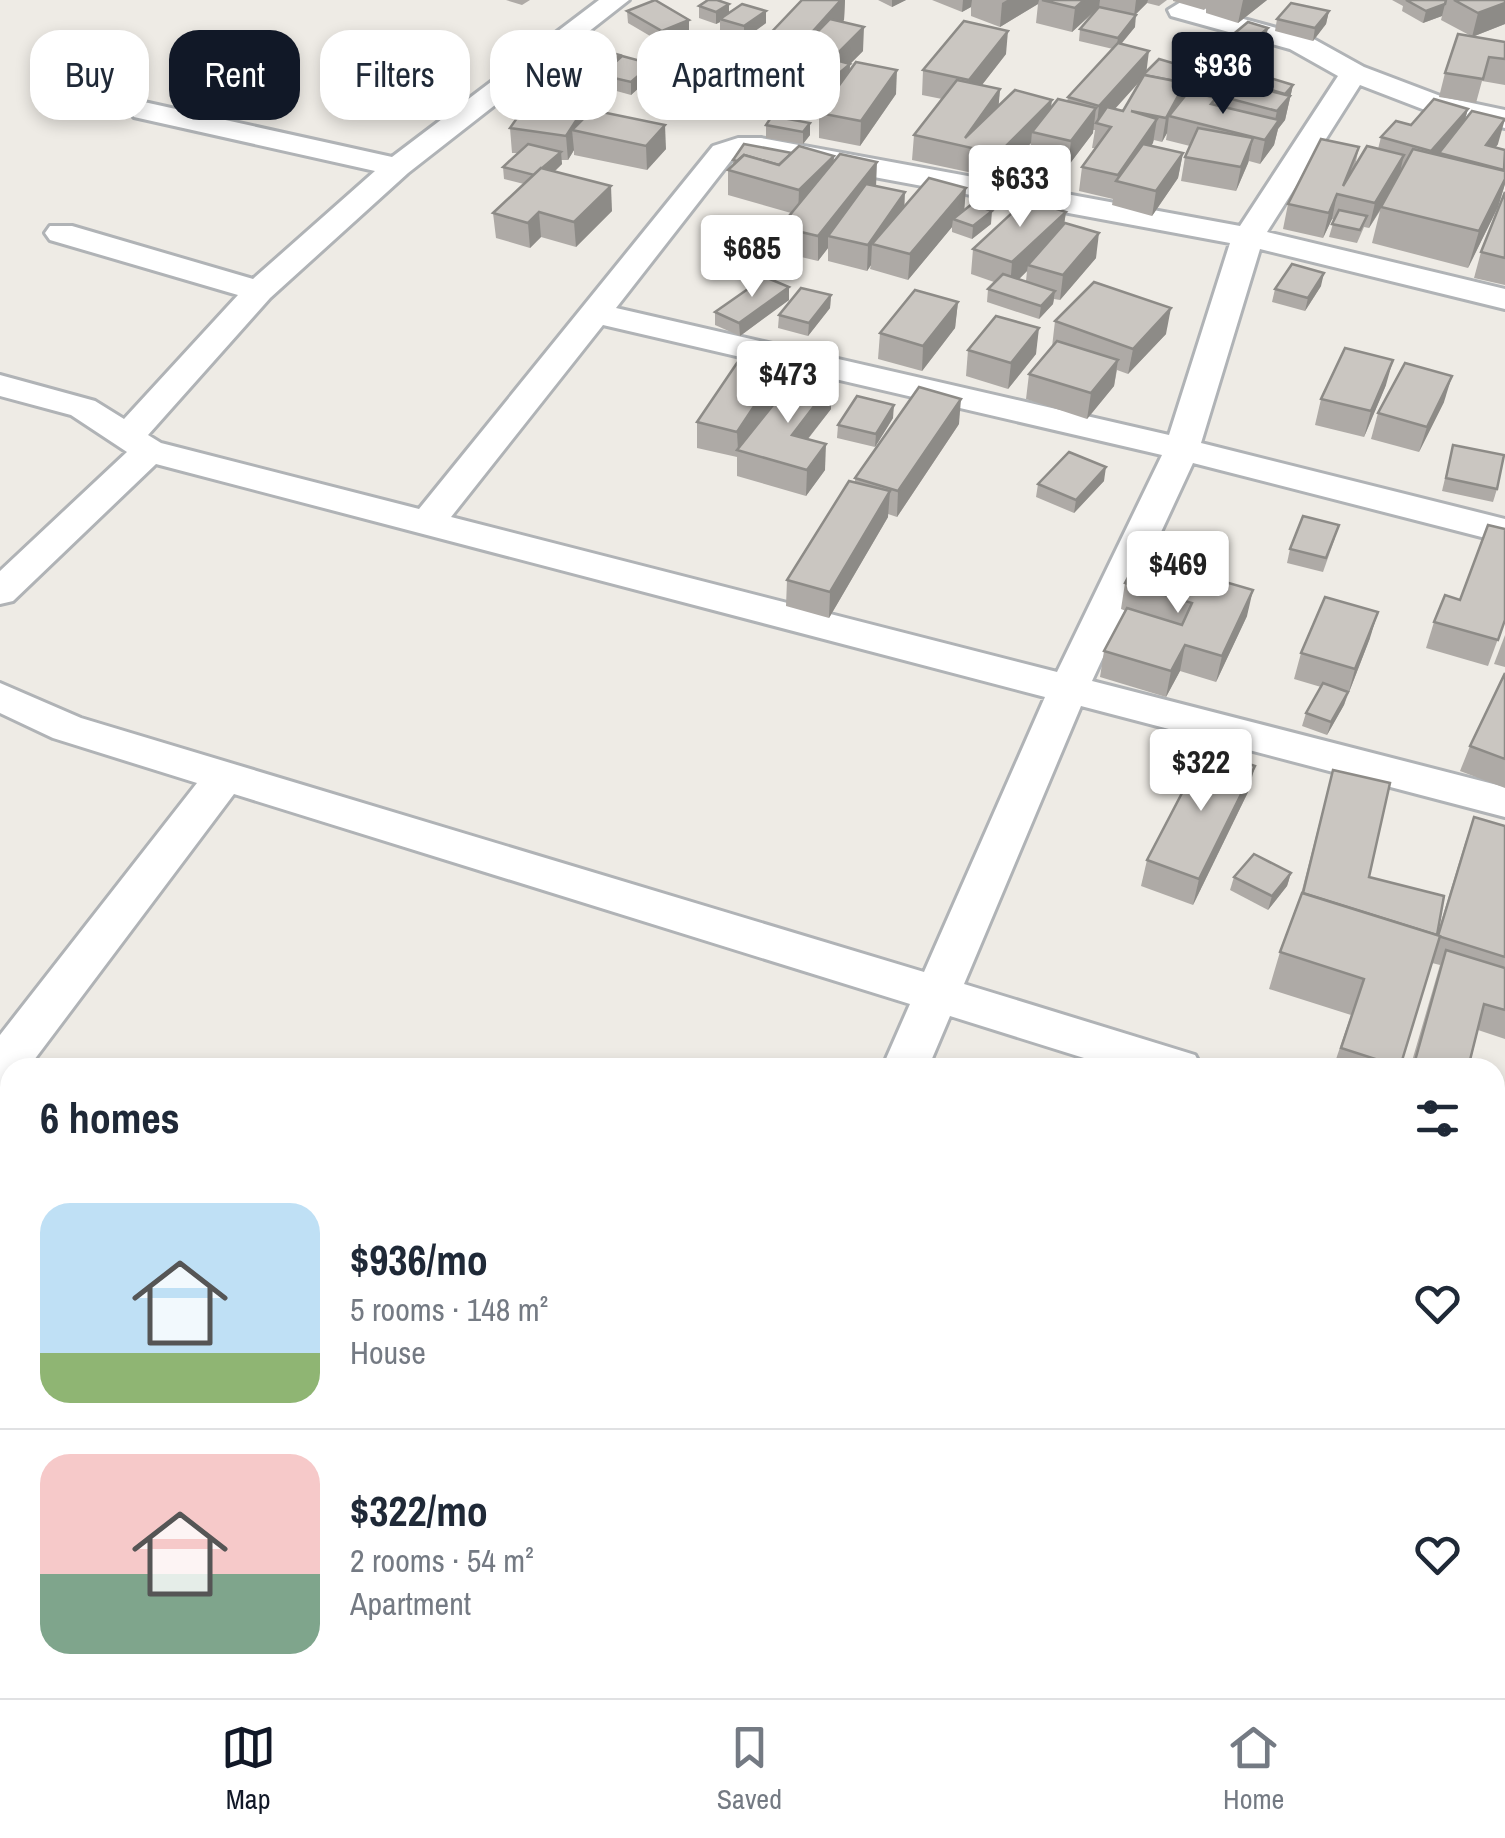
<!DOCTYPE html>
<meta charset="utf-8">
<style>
:root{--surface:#fff;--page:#f2f2f3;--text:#1f2937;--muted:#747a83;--line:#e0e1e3;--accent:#111827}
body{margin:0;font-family:"Archivo Narrow",sans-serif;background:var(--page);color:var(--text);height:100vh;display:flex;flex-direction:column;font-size:38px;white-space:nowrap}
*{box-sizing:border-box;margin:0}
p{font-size:32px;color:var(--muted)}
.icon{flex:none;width:55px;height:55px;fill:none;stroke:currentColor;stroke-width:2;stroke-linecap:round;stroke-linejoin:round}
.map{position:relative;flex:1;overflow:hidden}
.drawer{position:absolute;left:0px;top:1058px;width:1505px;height:642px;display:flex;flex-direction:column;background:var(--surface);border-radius:30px 30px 0 0;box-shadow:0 5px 15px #0003}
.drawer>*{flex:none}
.banner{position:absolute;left:30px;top:30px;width:1000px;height:90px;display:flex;gap:20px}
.price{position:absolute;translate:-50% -85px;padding:0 22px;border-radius:10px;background:#fff;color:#222;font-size:32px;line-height:65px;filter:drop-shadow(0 2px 5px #0008)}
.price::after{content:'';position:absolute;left:50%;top:60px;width:30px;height:22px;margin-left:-15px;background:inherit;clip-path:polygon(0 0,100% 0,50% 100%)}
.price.current{background:var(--accent);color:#fff}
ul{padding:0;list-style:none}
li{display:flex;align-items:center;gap:30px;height:250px;padding:0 40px}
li+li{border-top:2px solid var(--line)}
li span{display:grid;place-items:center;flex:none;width:280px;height:200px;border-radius:30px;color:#555}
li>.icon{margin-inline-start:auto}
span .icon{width:120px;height:120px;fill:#fffc;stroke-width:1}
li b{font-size:42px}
h2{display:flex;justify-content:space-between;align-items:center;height:120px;padding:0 40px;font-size:42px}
.pill{padding:0 35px;border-radius:30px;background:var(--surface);box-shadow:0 5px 15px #0003;font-size:35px;line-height:90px}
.pill.current{background:var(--accent);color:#fff}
.menu{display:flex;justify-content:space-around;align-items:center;height:140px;border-top:2px solid var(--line);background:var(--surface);font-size:28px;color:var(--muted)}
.menu a{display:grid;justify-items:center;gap:5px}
.menu .current{color:var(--accent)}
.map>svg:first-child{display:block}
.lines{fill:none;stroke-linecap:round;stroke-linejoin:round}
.street-casing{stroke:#b0b3b6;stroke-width:6}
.street{fill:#fff;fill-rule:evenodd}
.wall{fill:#aeaaa6;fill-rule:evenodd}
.shaded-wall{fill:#8d8b87}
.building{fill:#cac6c1;stroke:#8d8b87;stroke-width:2.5}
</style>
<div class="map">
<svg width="1505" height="1698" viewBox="0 0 1505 1698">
<rect width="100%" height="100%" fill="#eeebe5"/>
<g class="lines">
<g class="street-casing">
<g id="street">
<path d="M599 0H629L408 173 270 298 148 435 161 443 419 509 713 146 738 138H761L1240 226 1338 76 1290 49 1171 16 1168 10 1181 2 1310 37 1364 67 1443 97 1505 110V128L1425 110 1360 85 1267 232 1505 289V309L1260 249 1201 443 1505 519V543L1193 463 1092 681 1505 787V817L1081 706 964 984 1195 1055 1202 1068H1116L950 1016 928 1068H882L910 1004 234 794 28 1068H10V1086L0 1089V1035L197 783 53 738 0 713V683L81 718 924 972 1045 697 156 464 13 601 0 604V571L127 452 71 415 0 396V375L95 401 124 419 238 295 50 240 45 233 50 226H72L253 279 375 171 134 117 130 111 134 105 144 102 392 157ZM741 156H761L1230 243 1169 435 616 308 733 158ZM603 325 1162 455 1057 672 451 517Z"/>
<path d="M0 1130 10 1133V1174L0 1171Z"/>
<path d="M1495 1141 1505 1144V1184L1495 1181Z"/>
<path d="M618 1690H676L673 1698H615Z"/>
<path d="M1391 1690H1467L1470 1698H1394Z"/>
</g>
</g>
<use href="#street" class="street"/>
</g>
<g class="wall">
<path d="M506 0H530L522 5Z"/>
<path d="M802 0H845L844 20 842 22 863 51 850 64 849 72 896 94 860 146 819 138V114L813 119 777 109V84L790 74 760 67 761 43Z"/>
<path d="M878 0H906L892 7Z"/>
<path d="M932 0H1167L1159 6 1147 3 1135 15V27L1122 43 1146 73 1200 71 1238 67 1236 82 1261 88V87L1293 85 1285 120 1278 129 1274 145 1260 164 1249 161 1236 191 1181 181 1185 157 1190 146 1166 140 1167 133 1162 142 1154 140 1151 146 1183 153 1178 178 1152 216 1112 205 1113 199 1079 191 1082 167 1096 148H1092L1095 130H1093V133L1068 166 1029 157 1031 143 996 178 912 160 914 135 942 99 922 95 923 70 1006 54 982 85 1000 89 998 107 1051 108 1067 102 1068 97 1113 49 1079 41 1080 29 1099 7 1072 32 1036 23 1038 4 1000 27 971 16V7L962 12ZM1140 81 1123 111 1115 109Z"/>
<path d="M1173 0H1267L1238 23 1206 13V8L1204 10 1173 1Z"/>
<path d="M1392 0H1505V24L1472 37 1505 42V85L1482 81 1476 103 1439 97 1445 73 1471 36 1441 20 1442 16 1423 23 1402 11 1403 6Z"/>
<path d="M729 4V12L766 11V23L744 39 720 31V22L716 24 699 18V6Z"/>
<path d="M627 11 689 32 662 43 628 23Z"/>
<path d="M1329 11 1326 24 1313 41 1275 31 1277 19Z"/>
<path d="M1268 28 1265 40 1242 61 1221 54 1224 42Z"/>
<path d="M620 55V58L652 64V76L631 95 602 87V84L600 86 581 81 580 69Z"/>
<path d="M537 87 538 99 528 105 581 113V121L666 149 647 170 574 155V150L568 160H561L562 164 554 172 612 211 576 247 541 237 530 248 496 238 493 213 524 184 504 179 503 167 518 153H512L510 128 524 107 518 111 500 103 499 91Z"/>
<path d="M1468 109 1465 119 1498 144 1495 148 1505 150V184L1498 207 1468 268 1372 243 1380 211 1369 228 1364 227 1357 243 1329 237 1334 220 1332 219 1323 238 1283 229 1288 204 1359 147 1355 166 1378 149 1381 137 1411 125Z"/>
<path d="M810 123V135L803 144 766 138V125Z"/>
<path d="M733 160 834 162 876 186 904 206 966 188 964 210 991 224 972 239 952 232V227L908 280 870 269 871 265 867 271 828 261V248L818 261 780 252V227L791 213 728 195V170L733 166Z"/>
<path d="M1505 192V285L1474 278 1481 252Z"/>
<path d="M1066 212 1064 224 1096 258 1060 300 1054 299 1053 304 1039 319 987 302 988 289 994 282 971 274 973 249ZM1027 271 1026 281 1019 279Z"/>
<path d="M1321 286 1305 311 1272 302 1275 289Z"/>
<path d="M789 287V300L740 336 715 325V312Z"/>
<path d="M831 295 830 308 808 336 778 328 779 315Z"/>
<path d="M958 302 955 328 922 371 878 359 880 333Z"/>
<path d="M1055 321 1166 334 1128 374 1117 370 1114 386 1087 419 1026 399 1029 374 1052 347Z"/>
<path d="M968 350 1036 354 1008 389 966 376Z"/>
<path d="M776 373V398L767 412 831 384V409L808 439 825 470 806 496 737 476V457L697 448V422Z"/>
<path d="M1386 385 1364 437 1315 425 1321 399Z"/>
<path d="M1444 402 1419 452 1371 439 1378 413Z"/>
<path d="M893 418 875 447 837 438 838 425Z"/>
<path d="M959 424 897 517 888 514V517L829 618 786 606 787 580 855 483V478Z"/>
<path d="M1453 445 1497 489 1493 502 1442 491Z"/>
<path d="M1104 481 1074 513 1036 497 1038 484Z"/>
<path d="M1335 538 1323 572 1287 563 1290 549Z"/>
<path d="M1125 583 1247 616 1216 682 1180 671 1166 697 1100 677 1104 651 1126 611 1121 609Z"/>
<path d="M1460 600 1505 620 1488 666 1426 648 1434 622Z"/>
<path d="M1505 635V667L1494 664Z"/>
<path d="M1370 638 1344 705 1327 735 1302 726 1306 713 1321 687 1294 679 1301 653Z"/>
<path d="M1505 673V788L1460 771 1470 746Z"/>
<path d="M1333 770 1369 877 1437 935 1465 843 1474 817 1505 826V1039L1478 1030 1468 1068H1410L1440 965 1432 963 1400 1068H1333L1351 1015 1269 989 1280 952 1301 894Z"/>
<path d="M1248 792 1193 905 1141 886 1147 860Z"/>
<path d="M1291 873 1287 886 1268 910 1230 890 1234 877Z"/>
</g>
<g class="shaded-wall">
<path d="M841 0H845L844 20 815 52 801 49 800 68 795 75V51Z"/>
<path d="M892 0H906L892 7Z"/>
<path d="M963 0H972L971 7 962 12Z"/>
<path d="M1007 0H1039L1038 4 1000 27 1002 3Z"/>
<path d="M1084 0H1100L1099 7 1072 32 1075 8Z"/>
<path d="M1136 0H1148L1147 3 1134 16Z"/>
<path d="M1243 0H1267L1238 23Z"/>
<path d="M1505 3V24L1472 37 1478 13Z"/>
<path d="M729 4V16L720 19V22L716 24V12Z"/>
<path d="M1445 4 1442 16 1423 23 1426 11Z"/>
<path d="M766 11V23L744 39V26Z"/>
<path d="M1329 11 1326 24 1313 41 1315 28Z"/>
<path d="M1136 15 1135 27 1116 50 1118 38Z"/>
<path d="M689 20V32L662 43V31Z"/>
<path d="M864 27 863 51 850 64 849 88 813 119V95L834 77V57Z"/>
<path d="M1268 28 1265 40 1242 61 1244 48Z"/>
<path d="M1008 31 1006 54 967 104 969 80Z"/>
<path d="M1149 51 1146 75 1140 78V81L1101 124 1097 123 1099 106Z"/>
<path d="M620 55 621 67 601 75 602 84 600 86 599 74Z"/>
<path d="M652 64V76L631 95V82Z"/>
<path d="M1238 67 1234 91 1227 80Z"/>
<path d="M897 70 896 94 860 146 861 121Z"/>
<path d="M1185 83 1184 98 1169 116 1167 133 1162 142 1166 118Z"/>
<path d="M1293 85 1285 120 1278 129 1274 145 1260 164 1265 140 1273 129 1277 111 1285 94Z"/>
<path d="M537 87 538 99 518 111 517 98Z"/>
<path d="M1000 89 998 113 965 138Z"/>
<path d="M1052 100 1049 124 1032 132 1031 143 996 178 998 154Z"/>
<path d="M1096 108 1093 133 1068 166 1071 141Z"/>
<path d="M1468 109 1461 133 1439 153 1437 162 1425 176 1431 151Z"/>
<path d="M581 113 582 132 572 130 574 150 568 160 566 136Z"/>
<path d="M1157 119 1153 143 1126 183 1117 181 1118 175Z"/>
<path d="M1505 119 1498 144 1483 165 1486 145Z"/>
<path d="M810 123V135L803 144V132Z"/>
<path d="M665 125 666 149 647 170 646 146Z"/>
<path d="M1253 138 1248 163 1236 191 1241 167Z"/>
<path d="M561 152 562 164 537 188 536 175Z"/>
<path d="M1183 153 1178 178 1152 216 1156 191Z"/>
<path d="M1404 155 1398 180 1369 228 1375 203Z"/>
<path d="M834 156 833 181 798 215 799 190Z"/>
<path d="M877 162 876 187 828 236V248L818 261V236Z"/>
<path d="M1505 169V184L1498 207 1468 268 1479 231Z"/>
<path d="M611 186 612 211 576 247 574 222Z"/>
<path d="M966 188 964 213 953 219 952 227 908 280 910 254Z"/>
<path d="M905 192 904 217 872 244 871 265 867 271 868 245Z"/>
<path d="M1337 194 1332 219 1323 238 1329 213Z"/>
<path d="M992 211 991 224 972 239 973 226Z"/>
<path d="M539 212 541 237 530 248 528 223Z"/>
<path d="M1066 212 1062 237 1028 265 1027 271 1010 288 1012 262Z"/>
<path d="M1099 233 1096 258 1060 300 1063 275Z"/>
<path d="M1324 273 1321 286 1305 311 1308 298Z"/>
<path d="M789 287V300L740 336 739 323Z"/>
<path d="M1055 291 1053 304 1039 319 1041 306Z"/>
<path d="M831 295 830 308 808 336 809 323Z"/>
<path d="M958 302 955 328 922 371 923 346Z"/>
<path d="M1171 308 1166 334 1128 374 1133 349Z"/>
<path d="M1039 328 1036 354 1008 389 1011 363Z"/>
<path d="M1118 360 1114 386 1087 419 1091 393Z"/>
<path d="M1393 360 1386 385 1364 437 1371 411Z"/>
<path d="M776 373V398L741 451 738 450 737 432Z"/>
<path d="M1452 376 1444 402 1419 452 1427 427Z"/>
<path d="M831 384V409L791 460 792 435Z"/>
<path d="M961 399 959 424 897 517 898 491Z"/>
<path d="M894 405 893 418 875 447 876 434Z"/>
<path d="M826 444 825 470 806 496 807 470Z"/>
<path d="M1106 467 1104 481 1074 513 1076 500Z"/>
<path d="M890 491 888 517 829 618 830 592Z"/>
<path d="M1253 590 1247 616 1216 682 1222 656Z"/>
<path d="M1378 612 1370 638 1348 695 1355 669Z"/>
<path d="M1185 645 1180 671 1166 697 1171 671Z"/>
<path d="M1348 692 1344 705 1327 735 1331 722Z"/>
<path d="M1255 766 1248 792 1193 905 1199 879Z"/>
<path d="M1291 873 1287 886 1268 910 1272 896Z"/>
</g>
<g class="building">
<path d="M655 0 689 20 662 31 627 11Z"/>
<path d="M708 0H717L729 4 716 12 699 6Z"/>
<path d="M802 0H841L795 51 761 43Z"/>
<path d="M1042 0H1084L1075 8Z"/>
<path d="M1406 0H1446L1445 4 1426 11Z"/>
<path d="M1454 0H1505V3L1478 13Z"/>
<path d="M1291 3 1329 11 1315 28 1277 19Z"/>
<path d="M742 4 766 11 744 26 720 19Z"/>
<path d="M1099 7 1136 15 1118 38 1080 29Z"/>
<path d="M830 19 864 27 834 57 801 49Z"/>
<path d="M964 21 1008 31 969 80 923 70Z"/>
<path d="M1248 22 1268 28 1244 48 1224 42Z"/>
<path d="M1458 34 1505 42V59L1489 57 1483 79 1445 73Z"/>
<path d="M1118 43 1149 51 1099 106 1068 97Z"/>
<path d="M601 50 620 55 599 74 580 69Z"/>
<path d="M814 54 850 64 813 95 777 84Z"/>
<path d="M622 56 652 64 631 82 601 75Z"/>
<path d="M1159 59 1200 71 1184 87 1185 83 1144 75 1142 79 1140 78Z"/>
<path d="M1211 59 1238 67 1227 80 1290 96 1277 111 1186 87Z"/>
<path d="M856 62 897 70 861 121 819 113Z"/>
<path d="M1144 75 1185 83 1166 118 1131 111 1157 119 1118 175 1082 167 1111 127 1096 123 1107 107 1123 111Z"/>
<path d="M1270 78 1293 85 1285 94 1261 87Z"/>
<path d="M519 79 537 87 517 98 499 91Z"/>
<path d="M957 80 1000 89 965 138 1015 90 1052 100 998 154 914 135Z"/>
<path d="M1189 91 1216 98 1211 104 1279 120 1265 140 1169 116Z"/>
<path d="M1058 99 1096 108 1071 141 1032 132Z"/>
<path d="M1434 99 1468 109 1431 151 1381 137 1396 121 1411 125Z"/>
<path d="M526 105 581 113 566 136 510 128Z"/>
<path d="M592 110 665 125 646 146 572 130Z"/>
<path d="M1472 111 1505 119 1486 145 1505 150 1504 170 1439 153Z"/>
<path d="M772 116 810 123 803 132 766 125Z"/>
<path d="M1198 128 1253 138 1241 167 1185 157Z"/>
<path d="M1321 139 1359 147 1343 186 1367 146 1404 155 1375 203 1337 194 1329 213 1288 204Z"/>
<path d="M528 144 561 152 534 175 503 167Z"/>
<path d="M744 144 792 153 779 165 744 155 737 161 733 160Z"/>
<path d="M1143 144 1183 153 1156 191 1116 181Z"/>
<path d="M799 146 834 156 799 190 728 170 744 155 779 165Z"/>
<path d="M1413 149 1505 171V179L1479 231 1381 207Z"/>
<path d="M840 154 877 162 818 236 780 227Z"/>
<path d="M541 168 611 186 574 222 539 212 528 223 493 213Z"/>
<path d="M929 178 966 188 910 254 872 244Z"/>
<path d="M866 184 905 192 868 245 828 236Z"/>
<path d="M1505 192V258L1481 252Z"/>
<path d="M1027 199 1066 212 1012 262 973 249Z"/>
<path d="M972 204 992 211 973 226 953 219Z"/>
<path d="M1339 210 1367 216 1360 230 1332 224Z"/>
<path d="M1065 223 1099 233 1063 275 1028 265Z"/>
<path d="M1292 264 1324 273 1308 298 1275 289Z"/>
<path d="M1003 274 1055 291 1041 306 988 289Z"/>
<path d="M765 277 789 287 739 323 715 312Z"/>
<path d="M1094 282 1171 308 1133 349 1055 321Z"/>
<path d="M801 288 831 295 809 323 779 315Z"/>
<path d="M915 290 958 302 923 346 880 333Z"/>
<path d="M996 316 1039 328 1011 363 968 350Z"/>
<path d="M1057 341 1118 360 1091 393 1029 374Z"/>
<path d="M1345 348 1393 360 1371 411 1321 399Z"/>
<path d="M737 363 776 373 737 432 697 422Z"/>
<path d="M1405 363 1452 376 1427 427 1378 413Z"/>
<path d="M798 374 831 384 792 435 826 444 807 470 737 450Z"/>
<path d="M919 387 961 399 898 491 855 478Z"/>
<path d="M857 396 894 405 876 434 838 425Z"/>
<path d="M1453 445 1504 455 1497 489 1446 478Z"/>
<path d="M1069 452 1106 467 1076 500 1038 484Z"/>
<path d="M849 481 890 491 830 592 787 580Z"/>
<path d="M1303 516 1339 525 1326 558 1290 549Z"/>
<path d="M1488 525 1505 529V620L1498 640 1434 622 1445 595 1460 600Z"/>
<path d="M1139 557 1253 590 1222 656 1185 645 1171 671 1104 651 1127 608 1182 625 1192 603 1125 583Z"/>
<path d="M1325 597 1378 612 1355 669 1301 653Z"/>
<path d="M1505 673V759L1470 746Z"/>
<path d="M1323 683 1348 692 1331 722 1306 713Z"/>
<path d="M1205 749 1255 766 1199 879 1147 860Z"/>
<path d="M1333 770 1390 783 1369 877 1444 896 1437 935 1303 893Z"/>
<path d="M1474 817 1505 826V957L1438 936Z"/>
<path d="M1254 854 1291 873 1272 896 1234 877Z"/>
<path d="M1302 893 1440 936 1400 1067 1341 1048 1364 979 1280 952Z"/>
<path d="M1446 950 1505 968V1010L1484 1004 1468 1068H1413Z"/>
</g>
</svg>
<b class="price current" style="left:1223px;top:117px">$936</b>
<b class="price" style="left:1020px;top:230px">$633</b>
<b class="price" style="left:752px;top:300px">$685</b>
<b class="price" style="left:788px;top:426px">$473</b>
<b class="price" style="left:1178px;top:616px">$469</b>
<b class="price" style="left:1201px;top:814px">$322</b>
<div class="banner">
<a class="pill">Buy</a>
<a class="pill current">Rent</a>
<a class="pill">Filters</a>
<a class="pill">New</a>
<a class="pill">Apartment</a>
</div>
<section class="drawer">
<h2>6 homes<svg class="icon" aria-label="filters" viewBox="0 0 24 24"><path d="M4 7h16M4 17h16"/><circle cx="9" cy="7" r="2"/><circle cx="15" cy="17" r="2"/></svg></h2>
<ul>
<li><span style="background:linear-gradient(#bfe0f5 75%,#8fb573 0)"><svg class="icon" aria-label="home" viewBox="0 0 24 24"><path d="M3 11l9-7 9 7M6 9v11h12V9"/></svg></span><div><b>$936/mo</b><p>5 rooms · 148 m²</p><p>House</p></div><svg class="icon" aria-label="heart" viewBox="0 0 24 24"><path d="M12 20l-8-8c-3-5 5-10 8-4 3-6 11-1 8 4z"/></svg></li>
<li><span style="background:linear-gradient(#f6c9c9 60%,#7fa58c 0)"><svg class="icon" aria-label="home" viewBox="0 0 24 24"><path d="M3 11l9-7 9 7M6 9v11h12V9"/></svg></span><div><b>$322/mo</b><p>2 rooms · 54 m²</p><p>Apartment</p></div><svg class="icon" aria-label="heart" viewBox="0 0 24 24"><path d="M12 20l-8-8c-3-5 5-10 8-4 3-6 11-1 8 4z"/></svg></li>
</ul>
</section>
</div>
<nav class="menu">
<a class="current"><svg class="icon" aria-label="map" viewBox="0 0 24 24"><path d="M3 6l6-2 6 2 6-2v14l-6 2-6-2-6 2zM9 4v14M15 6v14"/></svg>Map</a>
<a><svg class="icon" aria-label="saved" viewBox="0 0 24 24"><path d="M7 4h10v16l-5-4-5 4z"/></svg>Saved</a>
<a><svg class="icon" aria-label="home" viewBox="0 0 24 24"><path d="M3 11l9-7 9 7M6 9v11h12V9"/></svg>Home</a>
</nav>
